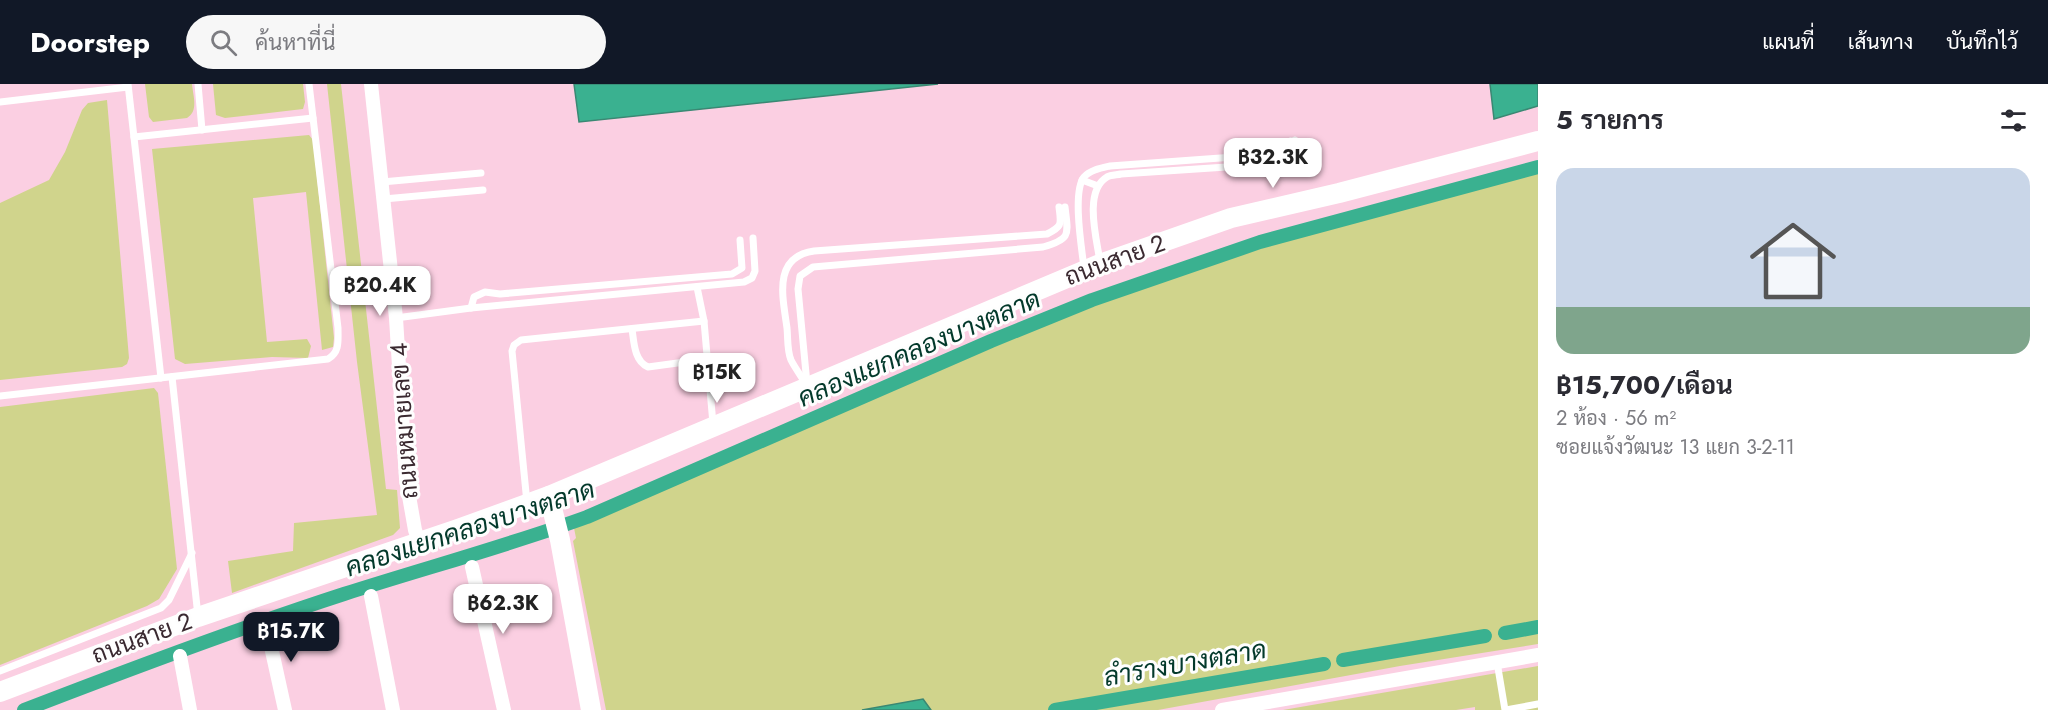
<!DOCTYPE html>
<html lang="th">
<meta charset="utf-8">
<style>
:root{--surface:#fff;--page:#f7f7f7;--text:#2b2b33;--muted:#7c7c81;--accent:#111827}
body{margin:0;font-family:Jost,Sarabun,sans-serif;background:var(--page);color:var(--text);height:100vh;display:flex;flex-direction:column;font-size:22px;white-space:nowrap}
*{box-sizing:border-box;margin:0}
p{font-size:20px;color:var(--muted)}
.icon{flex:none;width:33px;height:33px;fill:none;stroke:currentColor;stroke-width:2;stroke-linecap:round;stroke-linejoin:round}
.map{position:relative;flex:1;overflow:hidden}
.panel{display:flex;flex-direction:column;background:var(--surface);width:510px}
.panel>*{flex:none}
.price{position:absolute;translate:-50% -51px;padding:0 14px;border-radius:12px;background:#fff;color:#222;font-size:20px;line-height:39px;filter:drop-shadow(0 2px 3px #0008)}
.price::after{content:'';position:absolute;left:50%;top:36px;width:18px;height:14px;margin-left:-9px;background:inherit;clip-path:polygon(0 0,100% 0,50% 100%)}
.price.active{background:var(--accent);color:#fff}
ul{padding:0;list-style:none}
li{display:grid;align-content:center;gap:12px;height:318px;padding:0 18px}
li span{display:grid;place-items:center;height:186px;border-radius:18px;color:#555}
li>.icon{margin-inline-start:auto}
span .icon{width:108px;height:108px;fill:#fffc;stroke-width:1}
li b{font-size:26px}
h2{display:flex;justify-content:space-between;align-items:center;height:72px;padding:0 18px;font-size:26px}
header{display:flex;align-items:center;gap:36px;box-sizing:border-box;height:84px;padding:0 30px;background:var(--accent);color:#fff}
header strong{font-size:28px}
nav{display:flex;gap:33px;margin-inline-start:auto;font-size:21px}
.search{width:420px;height:54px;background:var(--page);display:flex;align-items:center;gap:15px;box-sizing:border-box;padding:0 21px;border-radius:33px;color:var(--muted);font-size:22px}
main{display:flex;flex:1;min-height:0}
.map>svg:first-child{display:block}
.green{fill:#d0d48c}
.water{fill:#3ab190;stroke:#3a8873;stroke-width:1.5}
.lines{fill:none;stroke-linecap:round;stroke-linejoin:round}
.canal{stroke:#3ab190;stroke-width:14}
.lane{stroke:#fff;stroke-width:7}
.street{stroke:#fff;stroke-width:14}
.secondary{stroke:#fff;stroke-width:20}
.labels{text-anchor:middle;stroke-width:6;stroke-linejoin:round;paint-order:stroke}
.street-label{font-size:24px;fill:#3a2930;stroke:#fefefe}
.water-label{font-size:26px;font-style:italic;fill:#03392b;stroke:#fefefe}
</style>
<header>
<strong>Doorstep</strong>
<div class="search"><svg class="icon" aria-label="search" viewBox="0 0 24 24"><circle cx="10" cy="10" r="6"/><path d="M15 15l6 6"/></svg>ค้นหาที่นี่</div>
<nav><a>แผนที่</a><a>เส้นทาง</a><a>บันทึกไว้</a></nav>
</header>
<main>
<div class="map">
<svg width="1538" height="626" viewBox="0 0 1538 626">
<rect width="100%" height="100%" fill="#fbcfe2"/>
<g class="green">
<path d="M145 0H192C193 12 199 27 187 34L153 38 149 33Z"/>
<path d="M213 0H303L305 18 303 25 225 34 216 31Z"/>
<path d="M327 0H341L386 405 397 406 400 444 393 451 232 509 228 477 293 467 294 439 377 431 357 278Z"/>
<path d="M107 16 129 274 127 280 122 283 0 296V119L49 96 65 68 82 26 88 19Z"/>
<path d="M309 51 313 56 334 254 333 263 322 266 306 108 253 114 267 258 307 255 311 262 308 274 272 273 185 280 175 275 152 65Z"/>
<path d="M1538 86V560L1400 582 1158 626H931L923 615 862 626H606L573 457 576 454 574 444 1058 235 1185 189 1270 161Z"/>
<path d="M154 304 158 309 177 485 159 515 147 522 0 581V323Z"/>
<path d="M1538 582V626H1475V623L1456 626H1283Z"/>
</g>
<g class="water">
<path d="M574 0H938L579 38Z"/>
<path d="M1490 0H1538V22L1494 35Z"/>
<path d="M923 615 931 626H862Z"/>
</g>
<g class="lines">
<g class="canal">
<path d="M1505 549 1538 543"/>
<path d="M1343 576 1485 552"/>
<path d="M24 626C130 585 236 545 344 510 425 484 507 462 587 433L991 257 1092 216 1260 158 1538 83"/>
<path d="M1055 626 1324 580"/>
</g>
<g class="lane">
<path d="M128 0 161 294"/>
<path d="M198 0 202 46"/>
<path d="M0 18 128 3"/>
<path d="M134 53 313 34"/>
<path d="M1082 96 1098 102"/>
<path d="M382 98 481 89"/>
<path d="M384 115 483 106"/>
<path d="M1100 178C1097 156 1083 107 1107 93 1111 91 1117 91 1121 90L1288 79 1293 77 1298 70 1295 56"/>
<path d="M1084 184C1082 166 1072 108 1084 93 1090 86 1101 84 1110 82L1274 70 1287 66 1291 57"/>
<path d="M697 203 704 237 713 340"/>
<path d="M471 224 474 213 485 208 500 210 732 190 742 184 740 156"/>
<path d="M396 234 471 224 744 198 752 194 755 187 753 154"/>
<path d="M632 245C634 258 634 277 648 283L707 275"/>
<path d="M172 293 198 532"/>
<path d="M806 300C801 292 795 284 791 276 787 267 788 254 787 244 783 214 772 173 814 167L1047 150C1063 142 1061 140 1059 123"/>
<path d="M807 300 798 205 800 192 813 183 1043 163C1072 155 1068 150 1065 123"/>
<path d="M0 312 328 275C340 268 338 257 338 244L309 0"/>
<path d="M527 419 512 267 514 261 521 256 704 237"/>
<path d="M1497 578 1505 626"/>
<path d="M0 587 161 524 169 516 192 469"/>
<path d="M1506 626 1538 620"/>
</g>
<g class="street">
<path d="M371 0 396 234 406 395 415 446 419 458"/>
<path d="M472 483 504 626"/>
<path d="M371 512 393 626"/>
<path d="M266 540 285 626"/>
<path d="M180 572 190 626"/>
<path d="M1222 626 1538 571"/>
</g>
<g class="secondary">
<path d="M549 412 560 456 591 626"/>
<path d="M0 608 198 533 458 445 549 412 1100 180 1231 134 1339 109 1538 57"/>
</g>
</g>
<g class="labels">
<g class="street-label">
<text transform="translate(1115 176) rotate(-20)" y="8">ถนนสาย 2</text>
<text transform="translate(404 337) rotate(-94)" y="8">ถนนหมายเลข 4</text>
<text transform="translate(142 554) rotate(-20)" y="8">ถนนสาย 2</text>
</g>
<g class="water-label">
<text transform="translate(919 264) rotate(-23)" y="9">คลองแยกคลองบางตลาด</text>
<text transform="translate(470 444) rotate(-18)" y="9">คลองแยกคลองบางตลาด</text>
<text transform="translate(1185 579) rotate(-10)" y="9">ลำรางบางตลาด</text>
</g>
</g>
</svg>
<b class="price" style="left:1273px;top:105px">฿32.3K</b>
<b class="price" style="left:380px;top:233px">฿20.4K</b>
<b class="price" style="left:717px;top:320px">฿15K</b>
<b class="price" style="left:503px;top:551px">฿62.3K</b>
<b class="price active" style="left:291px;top:579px">฿15.7K</b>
</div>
<section class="panel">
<h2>5 รายการ<svg class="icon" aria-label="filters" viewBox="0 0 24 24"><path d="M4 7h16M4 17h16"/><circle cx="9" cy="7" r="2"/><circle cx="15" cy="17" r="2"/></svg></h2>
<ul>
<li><span style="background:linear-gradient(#c9d6e8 75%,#7fa58c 0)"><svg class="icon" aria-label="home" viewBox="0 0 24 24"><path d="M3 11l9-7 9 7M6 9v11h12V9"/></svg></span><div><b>฿15,700/เดือน</b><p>2 ห้อง · 56 m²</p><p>ซอยแจ้งวัฒนะ 13 แยก 3-2-11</p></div></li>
</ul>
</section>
</main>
